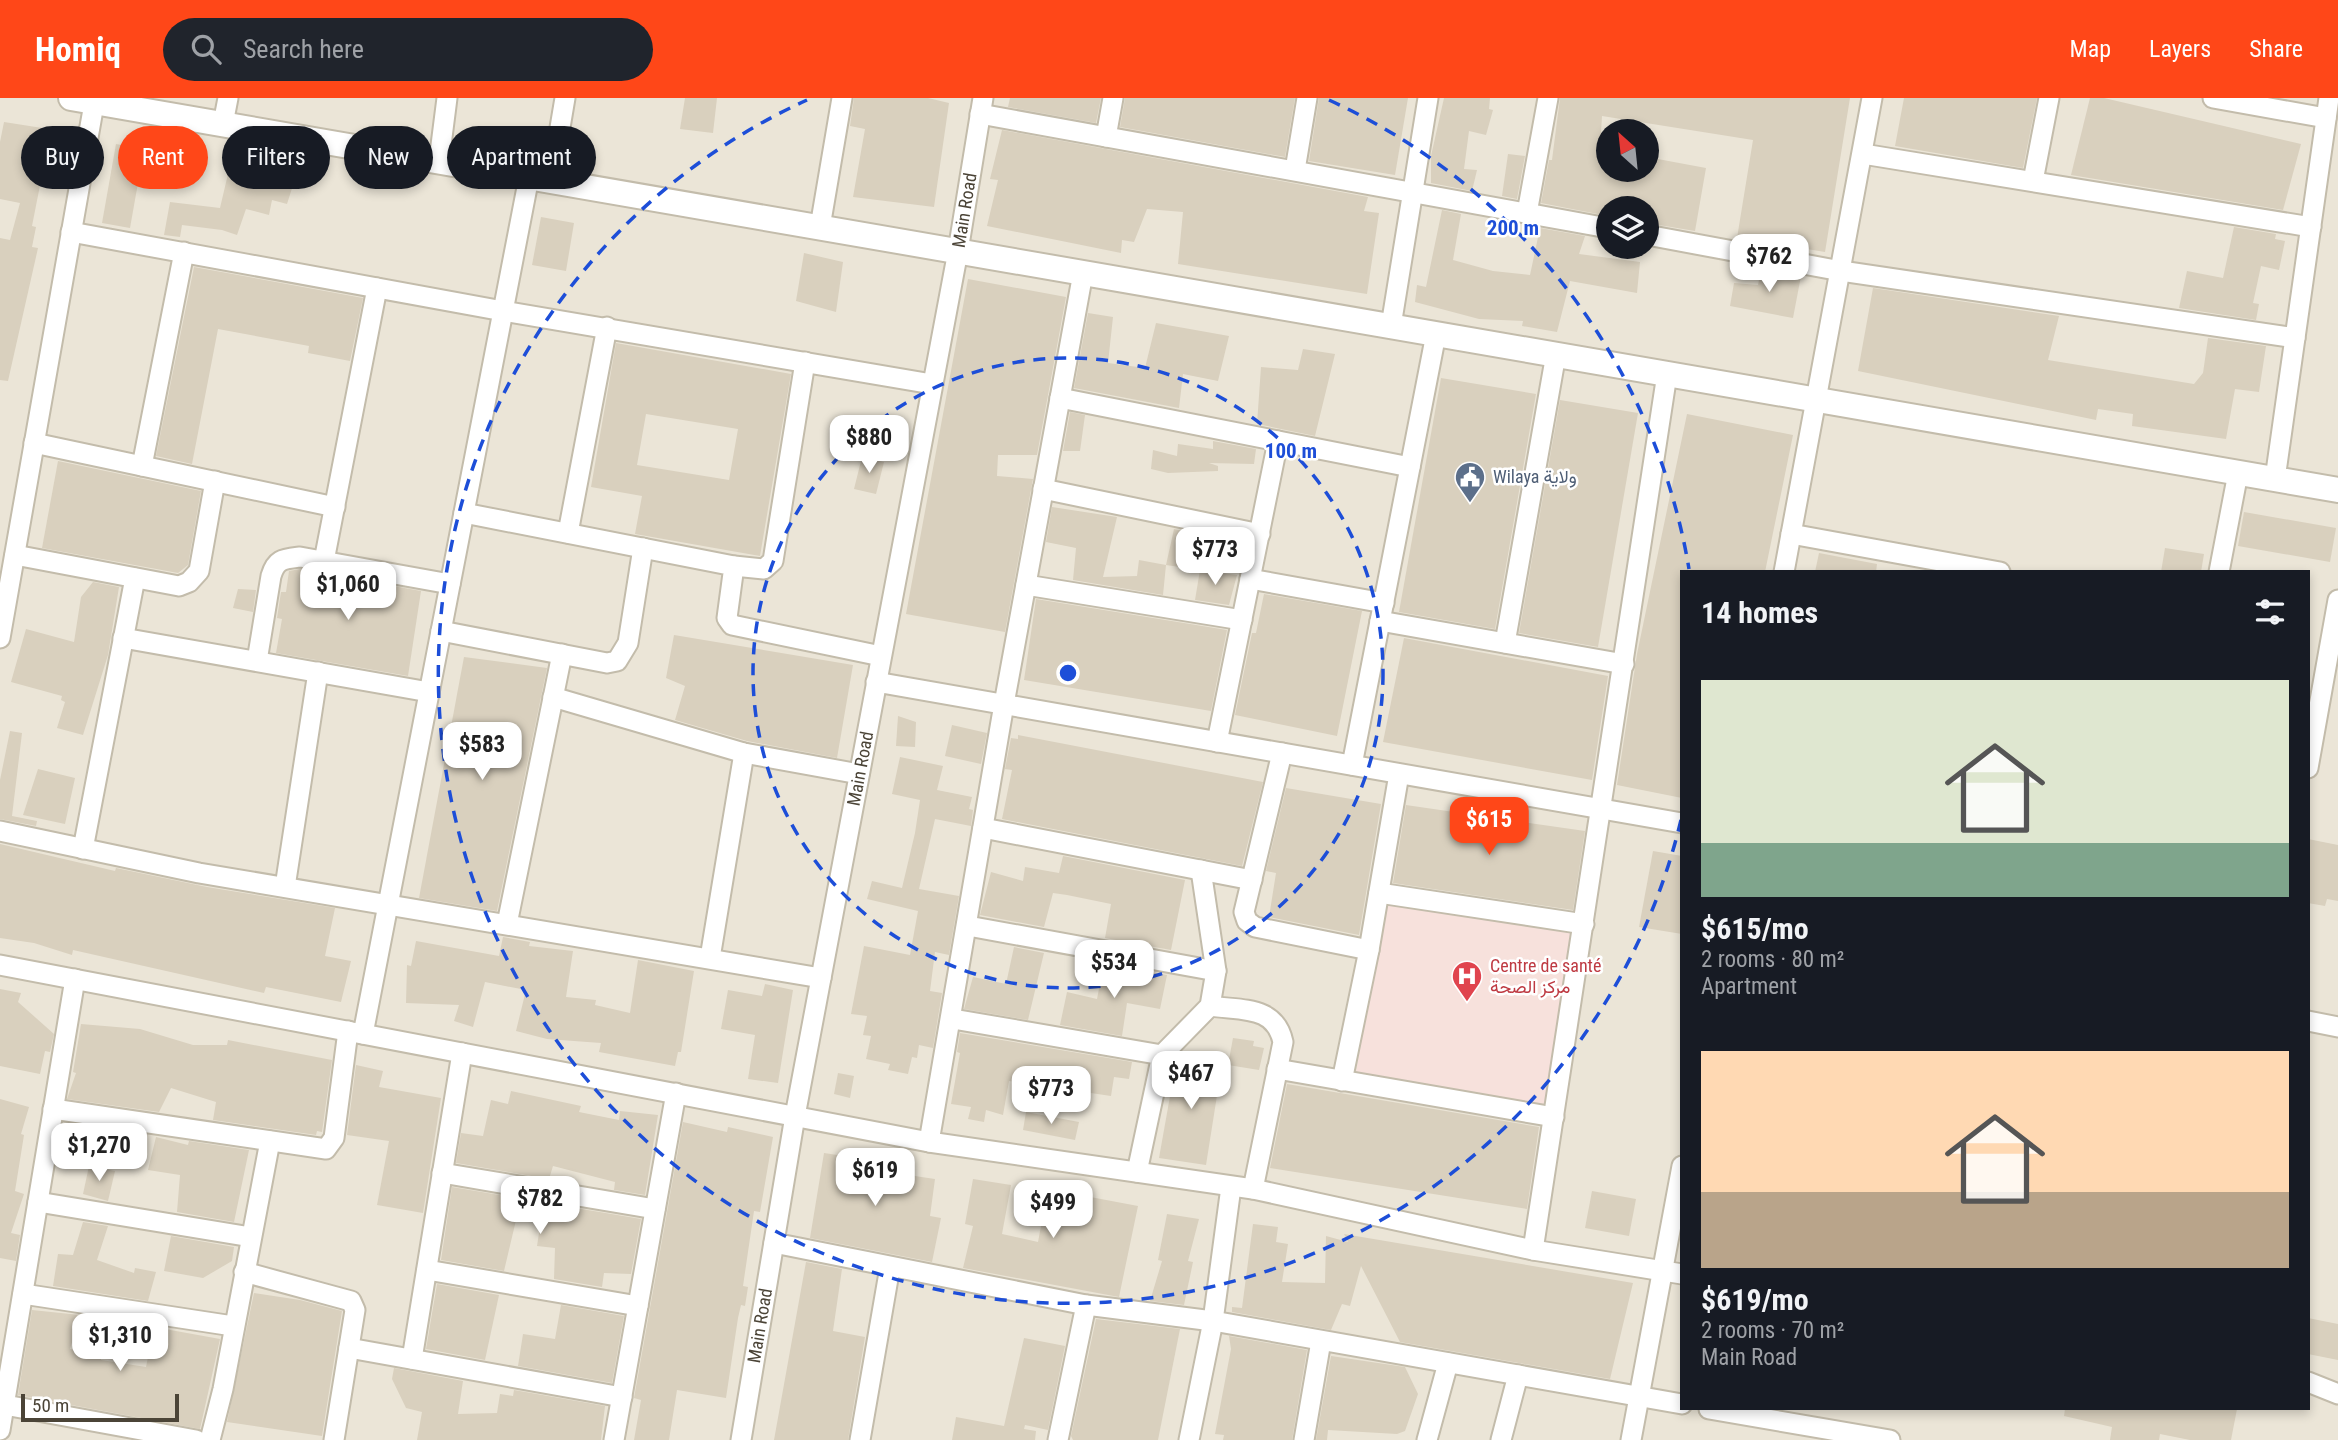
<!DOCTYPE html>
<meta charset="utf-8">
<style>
:root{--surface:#171b24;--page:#20242c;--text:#f1f3f6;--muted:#9ea1a6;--accent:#ff4718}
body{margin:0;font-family:"Roboto Condensed",Vazirmatn,sans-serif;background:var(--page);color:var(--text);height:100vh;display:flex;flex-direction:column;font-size:26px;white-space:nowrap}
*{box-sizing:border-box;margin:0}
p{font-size:23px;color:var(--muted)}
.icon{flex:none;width:38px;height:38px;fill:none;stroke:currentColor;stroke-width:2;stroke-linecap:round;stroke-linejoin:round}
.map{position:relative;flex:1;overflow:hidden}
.panel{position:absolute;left:1680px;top:472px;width:630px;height:840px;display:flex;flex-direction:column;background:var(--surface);border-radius:0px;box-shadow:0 4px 10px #0003}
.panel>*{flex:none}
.guide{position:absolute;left:21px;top:28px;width:665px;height:63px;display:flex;gap:14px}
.needle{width:46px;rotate:333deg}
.buttons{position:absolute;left:1596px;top:21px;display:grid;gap:14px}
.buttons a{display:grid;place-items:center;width:63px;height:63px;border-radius:50%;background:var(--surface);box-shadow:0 4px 10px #0003;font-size:35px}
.scale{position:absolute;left:21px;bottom:18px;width:158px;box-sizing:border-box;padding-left:7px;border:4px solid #4b4437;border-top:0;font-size:19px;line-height:24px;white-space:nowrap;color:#4b4437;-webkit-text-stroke:5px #fff;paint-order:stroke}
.price{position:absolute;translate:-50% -60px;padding:0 16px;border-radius:14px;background:#fff;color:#222;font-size:23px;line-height:46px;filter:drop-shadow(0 2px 4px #0008)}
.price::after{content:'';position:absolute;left:50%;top:42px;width:21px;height:16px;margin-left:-10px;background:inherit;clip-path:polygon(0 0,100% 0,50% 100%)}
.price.selected{background:var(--accent);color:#fff}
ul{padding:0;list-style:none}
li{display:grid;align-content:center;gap:14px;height:371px;padding:0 21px}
li span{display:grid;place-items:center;height:217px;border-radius:0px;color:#555}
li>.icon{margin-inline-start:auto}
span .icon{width:126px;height:126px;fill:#fffc;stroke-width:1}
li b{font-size:30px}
h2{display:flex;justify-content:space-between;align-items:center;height:84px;padding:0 21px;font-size:30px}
.chip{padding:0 24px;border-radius:32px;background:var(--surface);box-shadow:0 4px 10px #0003;font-size:24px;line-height:63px}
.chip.selected{background:var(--accent);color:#fff}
header{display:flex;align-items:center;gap:42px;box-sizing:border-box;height:98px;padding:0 35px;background:var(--accent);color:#fff}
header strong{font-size:33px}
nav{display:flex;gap:38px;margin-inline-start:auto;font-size:24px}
.search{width:490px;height:63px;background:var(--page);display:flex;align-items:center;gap:18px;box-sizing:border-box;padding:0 24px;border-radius:38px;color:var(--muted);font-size:26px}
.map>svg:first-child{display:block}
.residential{fill:#ebe5d7;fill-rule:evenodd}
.medical{fill:#f7e1dc}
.building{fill:#d9d0be;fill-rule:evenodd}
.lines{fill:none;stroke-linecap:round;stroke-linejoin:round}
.minor-casing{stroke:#c3bcab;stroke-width:23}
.tertiary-casing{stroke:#c3bcab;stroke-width:28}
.minor{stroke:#fff;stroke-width:19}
.tertiary{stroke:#fff;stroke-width:24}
.ring{fill:none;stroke:#1d4ed8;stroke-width:3.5;stroke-dasharray:12 9}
.labels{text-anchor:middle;stroke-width:5;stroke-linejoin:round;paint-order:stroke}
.street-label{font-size:18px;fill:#4b4437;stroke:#fff}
.service-label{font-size:18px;fill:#4e5e75;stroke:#fff;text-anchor:start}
.health-label{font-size:18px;fill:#be3a42;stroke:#fff;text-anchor:start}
.centre{fill:#1d4ed8;stroke:#fff;stroke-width:3.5}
.ring-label{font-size:21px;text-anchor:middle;font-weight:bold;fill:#1d4ed8;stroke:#fff;stroke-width:5;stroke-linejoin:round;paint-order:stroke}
</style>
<header>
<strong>Homiq</strong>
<div class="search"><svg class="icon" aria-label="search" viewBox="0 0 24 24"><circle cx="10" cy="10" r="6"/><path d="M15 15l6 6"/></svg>Search here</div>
<nav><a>Map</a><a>Layers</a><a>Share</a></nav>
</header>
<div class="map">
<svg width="2338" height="1342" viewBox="0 0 2338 1342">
<rect width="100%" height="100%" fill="#f6f3ea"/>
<path class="residential" d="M0 0H2338V1342H0ZM1608 33H1647V72H1608ZM1608 110H1647V149H1608ZM1682 474H2308V1311H1682Z"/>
<path class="medical" d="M1386 803 1579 836 1548 1007 1356 974Z"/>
<g class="building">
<path d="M685 0H717L713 35 680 31Z"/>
<path d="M854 0H928L949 5 934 109 853 99 865 31 850 28Z"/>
<path d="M1010 0H1101L1096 25 1008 9Z"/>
<path d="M1125 0H1295L1285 59 1120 29Z"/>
<path d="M1319 0H1408L1395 77 1309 63Z"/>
<path d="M1444 0H1490L1489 11 1493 12 1486 37 1469 33 1464 71 1477 72 1472 93 1431 85V58Z"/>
<path d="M1560 0H1850L1825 154 1807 151 1806 154 1737 140 1753 42 1602 18 1600 51 1608 53V72H1647V59L1706 70 1695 133 1647 125V110H1608V118L1541 105 1549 62H1552Z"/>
<path d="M1904 0H2037L2023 70 1895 48Z"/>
<path d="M2090 0H2104L2301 46 2283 112 2071 77Z"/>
<path d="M4 24 55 32 48 73 43 72 32 128 36 129 32 149 38 150 8 283 0 282V140L10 142 20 105 0 101V44Z"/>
<path d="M1002 32 1368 99 1364 113 1379 115 1367 196 1178 166 1183 114 1147 111 1134 144 1122 142 1121 155 987 128 998 82 990 81Z"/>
<path d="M116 46 144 51 130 130 102 125Z"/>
<path d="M1508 56 1525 58 1517 101 1502 98Z"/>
<path d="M231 63 263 70 262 75 294 84 287 106 272 102 269 117 246 111 237 137 222 132 182 127 180 139 164 137 170 104 220 110Z"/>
<path d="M1442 112 1461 116 1453 162 1493 173 1530 177 1540 130 1585 138 1579 156 1640 164 1637 195 1570 183 1557 234 1522 228 1523 223 1479 221 1415 204 1417 187 1426 189Z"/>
<path d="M541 119 574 125 566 173 532 167Z"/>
<path d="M2234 129 2276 136 2275 141 2285 143 2279 172 2261 168 2253 205 2259 206 2256 222 2179 210 2187 173 2223 180Z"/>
<path d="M804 155 843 164 836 214 796 203Z"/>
<path d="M194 169 363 200 350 263 308 255 309 248 218 231 192 366 156 358Z"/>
<path d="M1761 171 1801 178 1793 220 1730 208 1734 185 1758 187Z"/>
<path d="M968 181 1066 199 1037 357H998L997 378 1033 381 1005 534 906 516Z"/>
<path d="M1873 190 2059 218 2048 262 2194 286 2203 275 2208 240 2266 248 2259 294 2235 291 2226 341 2132 328 2133 316 2098 311 2096 322 1858 273Z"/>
<path d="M1088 215 1113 219 1108 265 1145 270 1156 225 1229 238 1218 283 1183 276 1179 310 1074 290Z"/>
<path d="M616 245 791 276 760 458 635 436 642 398 591 389ZM646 316 738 331 729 382 637 367Z"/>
<path d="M1303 251 1335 256 1315 338 1257 326 1261 269 1298 272Z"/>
<path d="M1441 280 1536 296 1495 531 1399 514Z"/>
<path d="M1560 302 1638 315 1598 549 1519 535Z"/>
<path d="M1070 314 1085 317 1080 353H1063Z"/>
<path d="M1687 316 1793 337 1765 474H1682V700L1617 687 1637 556Z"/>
<path d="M1213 343 1256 351 1254 366 1209 365 1218 368V373L1168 375 1151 371 1153 352 1177 358 1178 346 1213 351Z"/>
<path d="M862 359 884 364 876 396 854 391Z"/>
<path d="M58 363 201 393 188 467 178 475 42 450Z"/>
<path d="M1052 409 1117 419 1103 479 1137 478 1139 462 1166 467 1163 497 1073 482 1076 450 1046 444Z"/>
<path d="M2244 414 2336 430 2330 464 2238 448Z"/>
<path d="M1174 431 1203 437 1200 472 1166 467Z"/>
<path d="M2165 450 2204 456 2201 474H2161Z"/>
<path d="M1819 455 1877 466 1876 474H1815Z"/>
<path d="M300 471 421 493 408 578 276 555 282 521 277 520 281 494H286L289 473Z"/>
<path d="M1200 472 1237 477 1229 507 1195 502Z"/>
<path d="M93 484 119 489 108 557 83 637 57 630 65 604 61 602 62 598 11 584 26 531 74 544 81 499Z"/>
<path d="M238 491 256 492 253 514 233 510Z"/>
<path d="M1264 496 1362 513 1337 638 1235 617 1252 535H1256Z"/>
<path d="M1036 501 1227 532 1211 613 1024 582Z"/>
<path d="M674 537 853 567 837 660 747 643 675 622 685 588 666 580Z"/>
<path d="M1404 540 1608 578 1592 682 1383 644Z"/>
<path d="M464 559 547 570 497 813 419 800Z"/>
<path d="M898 618 916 624 915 649 896 648Z"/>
<path d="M952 627 987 635 981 666 945 658Z"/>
<path d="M10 633 22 635 12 718 37 723 36 728 0 721V682Z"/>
<path d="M1018 637 1263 684 1242 768 1002 721 1012 672 1005 671 1011 640 1018 641Z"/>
<path d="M900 659 943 668 937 692 972 699 969 711 973 712 971 728 935 721 919 791 959 798 949 857 935 854 930 893 942 895 933 950 919 947 917 960 912 959 908 976 888 972 890 966 866 961 871 938 863 937 867 918 851 916 864 848 910 857 918 813 867 801 872 783 902 790 915 735 920 702 892 696Z"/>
<path d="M38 671 75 680 65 726 23 717Z"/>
<path d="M1286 690 1381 706 1359 837 1269 819 1276 775 1266 773Z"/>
<path d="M1406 707 1585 733 1573 812 1393 785Z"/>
<path d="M2308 741 2338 747V803L2327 801 2325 808 2308 805Z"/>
<path d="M0 746 115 773 116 770 207 789 335 810 325 858 351 863 341 904 266 889 264 895 73 852 72 857 34 845 0 840Z"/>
<path d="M1653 753 1682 758V836L1639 829Z"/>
<path d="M1063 758 1185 782 1171 852 1105 840 1111 806 1067 797 1053 795 1044 829 980 817 991 774 1023 783 1025 769 1059 775Z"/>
<path d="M503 839 530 844 529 848 573 853 566 899 596 902 595 907 630 915 638 862 694 873 681 954H678L675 968 599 954 601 945 547 941 516 933 526 892 485 884 473 929 454 923 459 907 406 905 407 867 411 868 416 843 499 858Z"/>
<path d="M1014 849 1044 855 1028 922 964 911 973 879 1006 886Z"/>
<path d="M1104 865 1167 877 1160 911 1127 905 1122 938 1060 927 1067 894 1097 901Z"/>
<path d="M765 886 793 892 778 985 748 981 755 937 721 931 728 892 762 898Z"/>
<path d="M0 891 21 895 18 904 54 936 50 954 45 953 40 976 0 968Z"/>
<path d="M81 926 140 931 193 947H227L228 942 332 962 322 1034 317 1033 316 1037 213 1022 216 1004 171 990 159 1014 67 1001 76 975 73 974Z"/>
<path d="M960 935 1132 964 1129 981 1114 979 1111 998 1009 983 1003 1017 986 1012 984 1024 968 1021 971 1009 951 1006 960 955 957 954Z"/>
<path d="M1233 940 1254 943 1253 948 1264 950 1259 972 1228 967Z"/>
<path d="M1177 959 1222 966 1206 1067 1159 1060Z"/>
<path d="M356 967 383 973 379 989 441 1000 423 1115 377 1107 389 1043 347 1037Z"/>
<path d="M838 975 854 978 850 1000 834 996Z"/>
<path d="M1287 986 1539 1029 1527 1111 1270 1070Z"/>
<path d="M511 993 581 1008 579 1014 619 1022 620 1013 658 1017 645 1097 614 1092 615 1084 553 1068 549 1081 456 1065 461 1035 483 1038 491 1002 508 1006Z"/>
<path d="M0 1001 29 1009 21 1036 24 1037 15 1093 24 1096 11 1135 20 1137 16 1163 0 1160Z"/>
<path d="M1026 1014 1079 1024 1075 1042 1023 1032Z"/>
<path d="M683 1024 727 1034 728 1029 773 1039 760 1114 754 1113 743 1188 748 1189 745 1208 741 1207 738 1220 726 1300 677 1292 669 1342H634L641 1302 634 1300Z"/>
<path d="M63 1025 91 1029 85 1058 59 1053Z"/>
<path d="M156 1039 188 1047 189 1043 249 1052 234 1124 177 1114 180 1077 148 1072Z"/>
<path d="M824 1055 890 1065 888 1074 935 1081 930 1118 941 1120 932 1164 810 1140Z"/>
<path d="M89 1068 115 1073 108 1103 83 1096Z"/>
<path d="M973 1081 1011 1087 1002 1136 1038 1144 1048 1091 1138 1108 1119 1199 963 1170 973 1128 965 1126Z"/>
<path d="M452 1089 641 1121 631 1176 604 1175 602 1189 554 1181 555 1150 537 1148 541 1122 517 1118 504 1173 441 1162Z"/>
<path d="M1592 1093 1636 1101 1629 1138 1585 1130Z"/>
<path d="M1167 1116 1199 1121 1188 1163 1193 1164 1184 1207 1150 1203 1162 1163 1158 1162Z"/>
<path d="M83 1124 108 1128 97 1162 134 1175 135 1170 156 1174 148 1203 53 1188 58 1156 73 1157Z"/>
<path d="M1253 1126 1278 1129 1276 1144 1288 1146 1282 1184 1325 1185 1326 1138 1348 1144 1344 1136 1633 1185 1610 1281 1400 1244 1361 1168 1350 1208 1342 1206 1331 1232 1232 1214V1209L1242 1210Z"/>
<path d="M171 1138 234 1149 232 1163 203 1180 164 1173Z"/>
<path d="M806 1164 842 1171 833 1233 865 1239 848 1342H774Z"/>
<path d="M437 1186 499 1197 485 1262 426 1251Z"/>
<path d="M254 1195 300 1202 342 1213 322 1338 227 1324Z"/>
<path d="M561 1207 624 1218 612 1285 518 1268 523 1236 555 1241Z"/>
<path d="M32 1212 80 1217 70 1251 101 1255V1262L146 1269 154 1229 220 1241 200 1331 18 1297Z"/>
<path d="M2308 1220 2338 1226V1262L2308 1256Z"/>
<path d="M1096 1221 1180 1231 1158 1342H1073L1071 1338Z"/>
<path d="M1229 1238 1307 1252 1292 1342H1223L1224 1337 1215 1336 1231 1251Z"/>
<path d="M1024 1240 1065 1248 1048 1332 1025 1327 1024 1331 1036 1333 1035 1342H952L956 1319 1004 1328Z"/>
<path d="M1331 1258 1405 1269 1418 1296 1405 1333 1397 1336 1328 1332 1327 1342H1316Z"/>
<path d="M394 1270 463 1283 458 1316 497 1315 500 1296 513 1298 514 1292 605 1308 601 1342H417L422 1314 406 1310 392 1281Z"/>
<path d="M2065 1311H2237L2231 1342H2190L2160 1336 2159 1342H2110L2112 1329 2064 1318Z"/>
</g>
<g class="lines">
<g class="minor-casing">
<g id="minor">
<path d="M2213 0 2326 20"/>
<path d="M980 16 1608 130"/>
<path d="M223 26 228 0"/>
<path d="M1106 39 1113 0"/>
<path d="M1863 56 2311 129"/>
<path d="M439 63 447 0"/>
<path d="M1295 72 1307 0"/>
<path d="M551 83 565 0"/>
<path d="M2033 83 2049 0"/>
<path d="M1527 115 1548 0"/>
<path d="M820 129 842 0"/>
<path d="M71 134 503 213 932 286"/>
<path d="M1647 137 1841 173 2295 240"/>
<path d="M1391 228 1428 0"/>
<path d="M1060 300 1410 369"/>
<path d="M34 345 335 409"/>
<path d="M142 368 184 154"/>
<path d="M2275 381 2329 0"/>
<path d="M1043 391 1260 436"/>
<path d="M464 415 734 468 727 520 732 527 881 558"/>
<path d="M568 435 607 229"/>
<path d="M1791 436 2000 474"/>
<path d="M15 457 179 488 189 484 199 473 215 383"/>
<path d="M324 463 377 190"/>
<path d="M734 468 764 471 773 463 805 264"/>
<path d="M1784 474 1872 0"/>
<path d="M2219 474 2238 375"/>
<path d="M1250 481 1384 505"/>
<path d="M1026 487 1242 522"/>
<path d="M1380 523 1624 566"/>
<path d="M441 533 607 565 617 563 628 545 643 450"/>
<path d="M0 540 95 0"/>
<path d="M123 540 429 594"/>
<path d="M1505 545 1556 256"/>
<path d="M257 563 271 478C276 461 283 461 300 459L450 486"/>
<path d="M876 584 1682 725"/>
<path d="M553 599 744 655 859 676"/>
<path d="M1217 644 1278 343"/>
<path d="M1282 655 1244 814 1247 823 1255 829 1369 852"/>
<path d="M1352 667 1436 236"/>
<path d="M2308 670 2338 502"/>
<path d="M983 730 1252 782"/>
<path d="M0 733 199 775 821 880"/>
<path d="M83 751 135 480"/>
<path d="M285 789 318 574"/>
<path d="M1379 795 1584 826"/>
<path d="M507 826 562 556"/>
<path d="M968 828 1216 873"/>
<path d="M710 860 744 655"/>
<path d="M0 867 929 1044 1253 1091 1533 1152 1682 1176"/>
<path d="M1210 908C1242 913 1275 907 1283 944L1253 1091"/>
<path d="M953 921 1162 957"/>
<path d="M2308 923 2338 929"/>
<path d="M363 936 529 79"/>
<path d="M1277 971 1554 1019"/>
<path d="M1342 983 1369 852 1399 676"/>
<path d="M53 1011 326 1051 334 1040 348 933"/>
<path d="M929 1044 1004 606 1083 175"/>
<path d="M1137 1074 1162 957 1210 908 1216 873 1201 772"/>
<path d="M442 1075 655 1111"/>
<path d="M38 1104 251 1139"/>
<path d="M774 1145 1086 1207 1213 1223 1682 1306"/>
<path d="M1533 1152 1667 276"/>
<path d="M427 1172 638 1208"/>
<path d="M244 1174 351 1203 355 1212 334 1342"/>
<path d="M23 1196 233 1228"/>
<path d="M349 1250 622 1299"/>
<path d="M412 1261 462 955"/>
<path d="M2308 1284 2338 1296"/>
<path d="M0 1306 196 1342"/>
<path d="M1709 1311 1890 1342"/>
<path d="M0 1332 75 881"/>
<path d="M210 1342 223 1291 270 1043"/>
<path d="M614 1342 676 995"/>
<path id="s1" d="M741 1342 795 1018 958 153 983 0"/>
<path d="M860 1342 890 1169"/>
<path d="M1058 1342 1086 1207"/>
<path d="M1189 1342 1213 1223 1231 1089"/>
<path d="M1304 1342 1321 1243"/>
<path d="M1427 1342 1448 1265"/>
<path d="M1501 1342 1518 1277"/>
<path d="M1631 1342 1682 1068"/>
</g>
</g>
<g class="tertiary-casing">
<path id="tertiary" d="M71 0 2338 392"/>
</g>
<use href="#minor" class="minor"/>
<use href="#tertiary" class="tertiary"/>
</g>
<g class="ring">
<circle cx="1068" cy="575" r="315"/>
<path d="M1681 722A630 630 0 1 1 807 2M1329 2A630 630 0 0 1 1689 471"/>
</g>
<defs>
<g id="civic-pin" transform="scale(1.575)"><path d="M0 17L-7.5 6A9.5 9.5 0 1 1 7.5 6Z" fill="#5c6f8a" stroke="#fff"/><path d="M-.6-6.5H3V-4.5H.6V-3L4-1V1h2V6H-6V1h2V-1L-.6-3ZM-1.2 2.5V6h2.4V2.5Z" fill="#fff"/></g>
<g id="hospital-pin" transform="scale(1.575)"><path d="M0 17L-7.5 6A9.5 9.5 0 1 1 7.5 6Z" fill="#e0444e" stroke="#fff"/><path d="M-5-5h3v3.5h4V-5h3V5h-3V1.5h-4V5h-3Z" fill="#fff"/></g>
</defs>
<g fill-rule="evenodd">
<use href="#civic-pin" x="1470" y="379"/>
<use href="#hospital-pin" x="1467" y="878"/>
</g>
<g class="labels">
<g class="street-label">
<text dy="6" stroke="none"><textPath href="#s1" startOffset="1250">Main Road</textPath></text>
<text dy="6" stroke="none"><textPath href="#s1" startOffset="682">Main Road</textPath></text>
<text dy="6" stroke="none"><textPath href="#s1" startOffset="116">Main Road</textPath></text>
</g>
<g class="service-label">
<text x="1493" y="385">Wilaya ولاية</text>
</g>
<g class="health-label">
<text x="1490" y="874">Centre de santé<tspan x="1490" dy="21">مركز الصحة</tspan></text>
</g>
</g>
<circle cx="1068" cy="575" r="10" class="centre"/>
<g class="ring-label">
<text x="1513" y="137">200 m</text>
<text x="1291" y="360">100 m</text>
</g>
</svg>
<div class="buttons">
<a><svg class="needle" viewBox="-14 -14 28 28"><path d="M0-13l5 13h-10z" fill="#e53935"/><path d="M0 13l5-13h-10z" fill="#9ea1a6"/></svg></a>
<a><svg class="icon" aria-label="layers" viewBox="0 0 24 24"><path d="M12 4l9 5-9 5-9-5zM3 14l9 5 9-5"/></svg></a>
</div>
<div class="scale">50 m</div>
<b class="price" style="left:1769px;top:196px">$762</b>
<b class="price" style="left:869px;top:377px">$880</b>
<b class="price" style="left:1215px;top:489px">$773</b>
<b class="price" style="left:348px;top:524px">$1,060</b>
<b class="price" style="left:482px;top:684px">$583</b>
<b class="price selected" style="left:1489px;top:759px">$615</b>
<b class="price" style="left:1114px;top:902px">$534</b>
<b class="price" style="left:1191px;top:1013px">$467</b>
<b class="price" style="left:1051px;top:1028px">$773</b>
<b class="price" style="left:99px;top:1085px">$1,270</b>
<b class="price" style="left:875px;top:1110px">$619</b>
<b class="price" style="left:540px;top:1138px">$782</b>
<b class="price" style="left:1053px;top:1142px">$499</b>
<b class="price" style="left:120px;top:1275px">$1,310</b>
<div class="guide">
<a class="chip">Buy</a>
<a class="chip selected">Rent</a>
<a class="chip">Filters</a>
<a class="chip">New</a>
<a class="chip">Apartment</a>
</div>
<section class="panel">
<h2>14 homes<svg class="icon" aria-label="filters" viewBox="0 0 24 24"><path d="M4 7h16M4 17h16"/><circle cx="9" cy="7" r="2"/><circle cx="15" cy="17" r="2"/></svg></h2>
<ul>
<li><span style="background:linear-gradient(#dfe7d0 75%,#7fa58c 0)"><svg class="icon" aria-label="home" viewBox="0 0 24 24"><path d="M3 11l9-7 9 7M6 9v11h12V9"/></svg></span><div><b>$615/mo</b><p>2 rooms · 80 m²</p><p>Apartment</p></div></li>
<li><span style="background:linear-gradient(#ffd9b3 65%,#b9a48a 0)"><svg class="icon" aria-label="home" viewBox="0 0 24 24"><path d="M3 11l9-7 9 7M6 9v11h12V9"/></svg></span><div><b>$619/mo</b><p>2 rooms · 70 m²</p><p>Main Road</p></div></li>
</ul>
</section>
</div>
